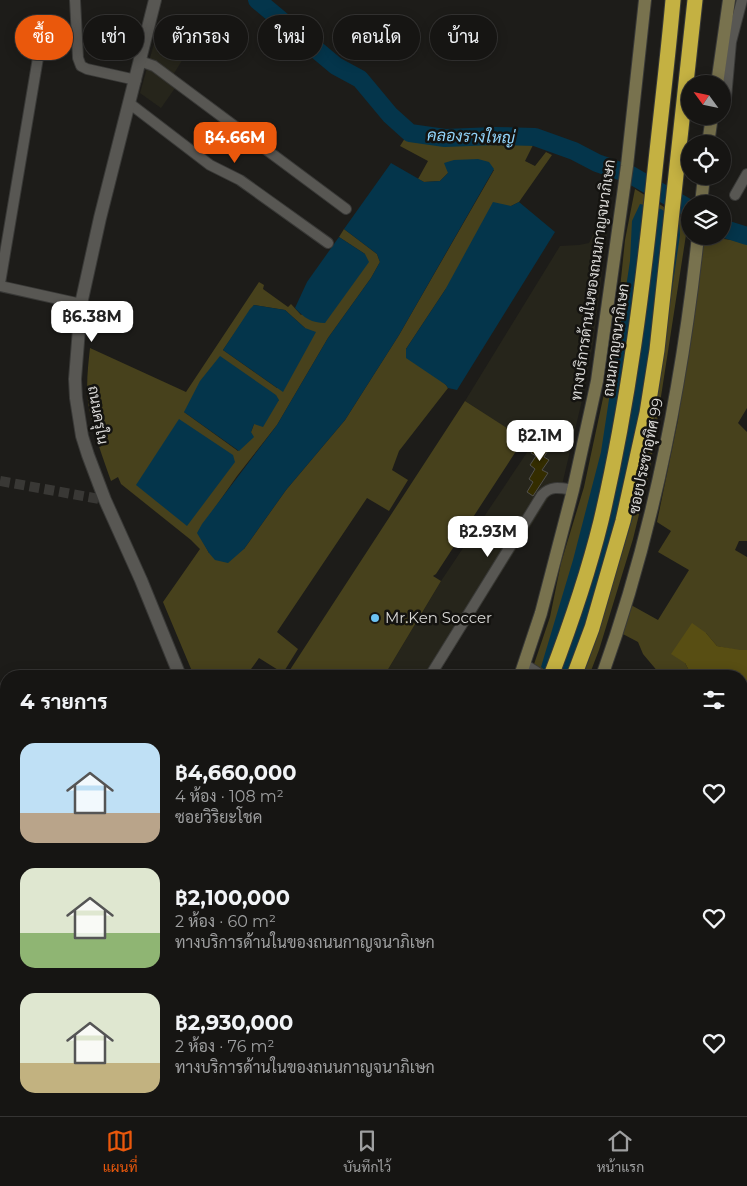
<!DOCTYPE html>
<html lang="th">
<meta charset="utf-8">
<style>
:root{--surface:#161513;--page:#232221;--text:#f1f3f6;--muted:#9e9fa0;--line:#353433;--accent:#ea580c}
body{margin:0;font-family:Montserrat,Sarabun,sans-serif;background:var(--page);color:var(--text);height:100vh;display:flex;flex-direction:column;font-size:19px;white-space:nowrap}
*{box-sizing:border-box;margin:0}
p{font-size:16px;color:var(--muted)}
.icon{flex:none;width:28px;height:28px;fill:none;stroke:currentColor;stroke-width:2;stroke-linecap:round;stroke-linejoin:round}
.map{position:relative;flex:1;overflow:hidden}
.details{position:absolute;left:0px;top:670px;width:748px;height:446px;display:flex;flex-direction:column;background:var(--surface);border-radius:20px 20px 0 0;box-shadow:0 2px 12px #0003,0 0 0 1px var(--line)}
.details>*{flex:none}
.top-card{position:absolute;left:15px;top:15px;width:718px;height:45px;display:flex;gap:10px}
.needle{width:32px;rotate:303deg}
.controls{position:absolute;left:681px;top:75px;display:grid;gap:10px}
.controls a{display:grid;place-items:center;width:50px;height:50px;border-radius:50%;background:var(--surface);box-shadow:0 2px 12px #0003,0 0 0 1px var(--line);font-size:25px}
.price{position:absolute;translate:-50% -42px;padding:0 11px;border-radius:10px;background:#fff;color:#222;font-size:16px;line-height:32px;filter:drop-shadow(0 1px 2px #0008)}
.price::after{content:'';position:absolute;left:50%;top:30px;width:15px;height:11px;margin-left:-8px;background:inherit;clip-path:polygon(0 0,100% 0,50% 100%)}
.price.current{background:var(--accent);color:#fff}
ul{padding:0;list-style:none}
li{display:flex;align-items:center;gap:15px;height:125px;padding:0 20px}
li span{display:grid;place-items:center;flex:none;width:140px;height:100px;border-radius:15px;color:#555}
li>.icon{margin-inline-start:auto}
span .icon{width:60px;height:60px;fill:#fffc;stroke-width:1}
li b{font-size:21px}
h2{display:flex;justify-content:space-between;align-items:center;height:60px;padding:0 20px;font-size:21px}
.tag{padding:0 18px;border-radius:22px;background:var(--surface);box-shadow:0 2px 12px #0003,0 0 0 1px var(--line);font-size:18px;line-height:45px}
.tag.current{background:var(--accent);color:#fff}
.dock{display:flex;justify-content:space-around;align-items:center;height:70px;border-top:1px solid var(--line);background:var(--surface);font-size:14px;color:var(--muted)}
.dock a{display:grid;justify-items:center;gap:2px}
.dock .current{color:var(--accent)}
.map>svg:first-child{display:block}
.built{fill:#26251b}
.green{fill:#47411c;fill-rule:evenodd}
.forest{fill:#584e13}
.water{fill:#04354b}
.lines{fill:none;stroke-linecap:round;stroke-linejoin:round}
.river{stroke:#04354b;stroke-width:18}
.building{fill:#342d00;stroke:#51504c}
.minor-tunnel{stroke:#393835;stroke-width:10;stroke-dasharray:10 5;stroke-linecap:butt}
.minor-casing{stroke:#393937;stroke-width:12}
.tertiary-casing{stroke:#393937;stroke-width:14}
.secondary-casing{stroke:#393937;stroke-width:14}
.motorway-casing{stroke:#393937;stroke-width:17}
.minor{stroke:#585753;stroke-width:10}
.tertiary{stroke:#585753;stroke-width:12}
.secondary{stroke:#78724e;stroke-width:12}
.motorway{stroke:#c4b142;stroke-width:15}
.poi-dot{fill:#6cc3f2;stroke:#141310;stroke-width:2}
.labels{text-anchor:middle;stroke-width:5;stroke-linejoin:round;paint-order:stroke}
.street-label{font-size:15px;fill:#d9d8d6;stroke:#141310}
.poi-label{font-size:15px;fill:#d9d8d6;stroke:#141310;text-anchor:start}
.water-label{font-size:16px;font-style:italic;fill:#91d4fb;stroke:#141310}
</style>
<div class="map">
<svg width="747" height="1116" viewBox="0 0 747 1116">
<rect width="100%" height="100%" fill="#1d1c19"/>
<g class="built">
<path d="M157 33 186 54 173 75 180 81 161 108 140 93Z"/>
<path d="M596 229 607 233 593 343 583 396 562 485 549 497 437 676H384L441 581 532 445 465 401 560 246 579 245 589 243Z"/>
</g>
<g class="green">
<path d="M407 135C449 141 491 139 533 145L525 161 535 166 546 152 552 155 519 202 511 206 445 290 406 349 446 385 448 388 399 451 392 470 408 480 389 511 367 498 277 632 298 649 283 673 259 658 246 676H194L163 602 200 549 191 540 121 484 118 477 111 481C102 455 92 429 88 402 86 385 88 366 90 348L186 392 259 282 264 285 263 289 288 307 291 304 301 315 365 254 339 237 344 229 377 254 380 262 371 278 328 338 277 425 237 476 198 532 209 553 244 549 286 490 345 420 399 335 494 170 448 173 440 181 424 182 418 179 428 161 400 146ZM254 305 285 310 305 328 277 388 223 350ZM279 400 254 424 251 432 238 451 184 412Z"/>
<path d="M635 189 688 222 649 474 633 539 599 650 589 676H530L550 617 561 563 584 487 614 347 625 240Z"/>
<path d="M703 236H713L716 238 747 242V408L738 423 747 432V541H739L735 550 747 557V650L740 651 717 646 706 633 685 663 692 676H657L659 673 643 654 638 642 619 632 631 605 658 620 689 570 658 552 671 531 657 522 678 420Z"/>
<path d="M465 401 524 439 436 574 433 576 441 581 384 676H286Z"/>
<path d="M478 1110H533L535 1111 532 1116H489Z"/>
</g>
<g class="forest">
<path d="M692 623 706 633 717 646 740 650H747V689L741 697V676H692L685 663 671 654Z"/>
<path d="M747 706V780L741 777V715Z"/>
</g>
<g class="water">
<path d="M478 159 489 162 494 169 399 335 345 420 286 490 244 549 228 563 215 560 209 553 197 533 202 524 277 425 328 338 371 278 380 262 377 254 344 229 391 163 424 182 440 181 448 173 444 163 454 160Z"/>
<path d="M493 202 511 206 519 202 555 232 457 390 448 388 446 385 406 358V349L445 290Z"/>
<path d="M640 204 661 209 679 221 680 235 644 480 596 640 583 676H552L541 667 573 560 601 452 630 261 632 221Z"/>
<path d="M339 237 365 254 369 262 325 323C312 323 304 318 295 308L307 282Z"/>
<path d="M254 305 285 310 305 328 316 332 283 392 223 350 250 309Z"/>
<path d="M220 356 276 395 279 400 263 427 254 424 251 432 254 437 239 451 184 412 200 381Z"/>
<path d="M179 419 233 455 235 462 187 526 136 485Z"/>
</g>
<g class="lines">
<g class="river">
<path d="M257 0 336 66 360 79 390 115 410 133 445 138 495 136 535 137 574 151 597 163 631 175 690 209"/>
<path d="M722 228 747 236"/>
<path d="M0 1110 6 1109"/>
<path d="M266 1110 315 1112 325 1116"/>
</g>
</g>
<path class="building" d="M546 430 553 434 547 443 551 446 544 457 549 460 542 470 548 473 533 496 527 492 533 482 529 479 535 469 530 465 536 456 531 453Z"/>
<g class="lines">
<path class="minor-tunnel" d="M0 481 105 500"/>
<g class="minor-casing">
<g id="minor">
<path d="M75 0 78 58 81 66 87 69 136 80"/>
<path d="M140 61 154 66 346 209"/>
<path d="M129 103 210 165 240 180 328 243"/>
<path d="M722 106 725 103 726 98 731 42 742 0"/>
<path d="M735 195 747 174"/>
<path d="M0 283 40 46"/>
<path d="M0 286 81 304"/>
<path d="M524 664 543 676"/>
<path d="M430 676 542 495C551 485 561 488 573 490"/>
<path d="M741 709 747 701"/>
<path d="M0 825 6 840"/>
<path d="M741 837 747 840"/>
<path d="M741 881 747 872"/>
<path d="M741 986 747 976"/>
<path d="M741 1047 747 1037"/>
<path d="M0 1058H6"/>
<path d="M467 1110 479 1116"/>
<path d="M540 1110 551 1116"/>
<path d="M202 1116V1110"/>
<path d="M700 1116 703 1110"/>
</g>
</g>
<g class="tertiary-casing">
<path id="tertiary" d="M155 0 100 218 81 304 75 379 76 398 82 436 88 455 105 500 141 580 180 676"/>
</g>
<g class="secondary-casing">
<g id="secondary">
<path d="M717 84 729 0"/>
<path d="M708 144 712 116"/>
<path d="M701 204 704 176"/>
<path d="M520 676 541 613 573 490 597 381 627 166 645 0"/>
<path d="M602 676C653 534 682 386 698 236"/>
<path d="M0 957 6 956"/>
<path d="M741 1020 747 1023"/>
<path d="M290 1116 293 1110"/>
<path d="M383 1116 386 1110"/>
</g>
</g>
<g class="motorway-casing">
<g id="motorway">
<path d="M551 676C570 626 588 574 601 521 628 406 643 287 655 170 661 113 668 57 673 0"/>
<path d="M574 676 592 628 623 521 647 413 657 350 695 0"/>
<path d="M331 1116 334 1110"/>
<path d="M358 1116 361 1110"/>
</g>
</g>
<use href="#minor" class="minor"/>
<use href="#tertiary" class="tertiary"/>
<use href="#secondary" class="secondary"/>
<use href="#motorway" class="motorway"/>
</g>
<circle class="poi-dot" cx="375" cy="618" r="5"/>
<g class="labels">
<g class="street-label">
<text transform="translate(593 280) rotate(-82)" y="5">ทางบริการด้านในของถนนกาญจนาภิเษก</text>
<text transform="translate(616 340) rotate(-82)" y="5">ถนนกาญจนาภิเษก</text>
<text transform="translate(98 415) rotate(80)" y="5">ถนนครุใน</text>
<text transform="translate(646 456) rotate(-78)" y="5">ซอยประชาอุทิศ 99</text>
</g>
<g class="poi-label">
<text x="385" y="623">Mr.Ken Soccer</text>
</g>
<g class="water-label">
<text transform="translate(471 136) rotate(2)" y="6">คลองรางใหญ่</text>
</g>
</g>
</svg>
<div class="controls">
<a><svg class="needle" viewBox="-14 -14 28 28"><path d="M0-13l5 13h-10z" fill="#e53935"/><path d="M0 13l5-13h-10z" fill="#9e9fa0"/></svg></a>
<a><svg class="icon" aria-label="locate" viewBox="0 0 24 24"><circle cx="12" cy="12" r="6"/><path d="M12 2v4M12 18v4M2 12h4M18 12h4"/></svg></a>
<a><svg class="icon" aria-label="layers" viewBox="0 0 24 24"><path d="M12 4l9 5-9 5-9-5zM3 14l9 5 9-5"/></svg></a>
</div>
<b class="price current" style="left:235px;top:164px">฿4.66M</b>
<b class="price" style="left:92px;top:343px">฿6.38M</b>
<b class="price" style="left:540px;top:462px">฿2.1M</b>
<b class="price" style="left:488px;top:558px">฿2.93M</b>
<div class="top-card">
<a class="tag current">ซื้อ</a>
<a class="tag">เช่า</a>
<a class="tag">ตัวกรอง</a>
<a class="tag">ใหม่</a>
<a class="tag">คอนโด</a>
<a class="tag">บ้าน</a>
</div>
<section class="details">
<h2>4 รายการ<svg class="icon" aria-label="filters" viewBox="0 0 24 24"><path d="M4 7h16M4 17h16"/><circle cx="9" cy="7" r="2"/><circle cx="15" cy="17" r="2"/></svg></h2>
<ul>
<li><span style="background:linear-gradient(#bfe0f5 70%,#b9a48a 0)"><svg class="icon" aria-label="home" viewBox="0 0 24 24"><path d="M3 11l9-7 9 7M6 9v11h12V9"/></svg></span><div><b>฿4,660,000</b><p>4 ห้อง · 108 m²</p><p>ซอยวิริยะโชค</p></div><svg class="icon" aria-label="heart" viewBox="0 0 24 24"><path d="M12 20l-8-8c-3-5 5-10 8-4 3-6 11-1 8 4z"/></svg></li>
<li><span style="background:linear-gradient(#dfe7d0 65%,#8fb573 0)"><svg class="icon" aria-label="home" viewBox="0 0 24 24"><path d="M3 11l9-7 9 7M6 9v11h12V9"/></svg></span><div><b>฿2,100,000</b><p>2 ห้อง · 60 m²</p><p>ทางบริการด้านในของถนนกาญจนาภิเษก</p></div><svg class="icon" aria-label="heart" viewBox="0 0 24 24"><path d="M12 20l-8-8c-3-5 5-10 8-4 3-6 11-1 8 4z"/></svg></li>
<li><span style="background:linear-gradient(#dfe7d0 70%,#c2b280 0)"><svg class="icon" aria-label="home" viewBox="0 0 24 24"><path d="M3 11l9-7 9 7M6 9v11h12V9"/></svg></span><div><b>฿2,930,000</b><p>2 ห้อง · 76 m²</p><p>ทางบริการด้านในของถนนกาญจนาภิเษก</p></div><svg class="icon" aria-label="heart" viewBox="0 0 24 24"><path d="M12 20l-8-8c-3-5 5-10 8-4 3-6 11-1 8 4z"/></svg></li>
</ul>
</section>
</div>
<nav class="dock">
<a class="current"><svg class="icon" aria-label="map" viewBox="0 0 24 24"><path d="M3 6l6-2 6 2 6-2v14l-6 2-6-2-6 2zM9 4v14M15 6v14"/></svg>แผนที่</a>
<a><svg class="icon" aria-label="saved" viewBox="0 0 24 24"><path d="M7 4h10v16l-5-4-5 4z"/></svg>บันทึกไว้</a>
<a><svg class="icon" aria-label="home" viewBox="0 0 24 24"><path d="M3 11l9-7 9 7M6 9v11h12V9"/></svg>หน้าแรก</a>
</nav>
